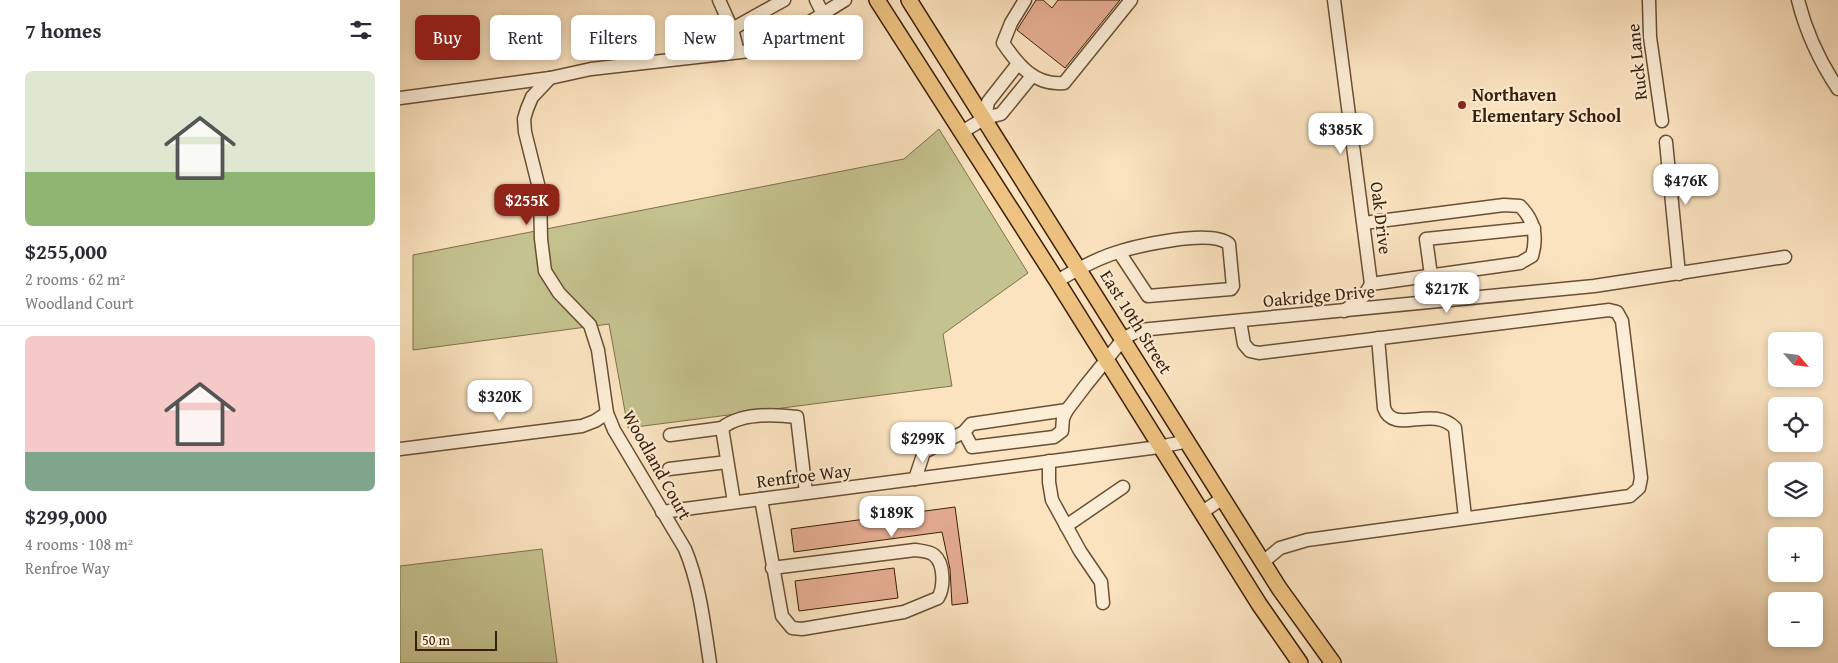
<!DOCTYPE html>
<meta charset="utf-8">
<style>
:root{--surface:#fff;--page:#f7f7f7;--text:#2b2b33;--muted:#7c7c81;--line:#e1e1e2;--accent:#8f2418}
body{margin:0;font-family:"Gentium Book Plus",serif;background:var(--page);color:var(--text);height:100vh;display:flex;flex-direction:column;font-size:19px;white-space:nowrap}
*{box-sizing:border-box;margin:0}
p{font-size:16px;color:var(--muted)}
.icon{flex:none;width:28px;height:28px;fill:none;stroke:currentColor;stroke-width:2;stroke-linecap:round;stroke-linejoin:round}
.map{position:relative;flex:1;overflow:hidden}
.panel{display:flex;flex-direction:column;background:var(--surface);width:400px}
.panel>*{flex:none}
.banner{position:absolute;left:15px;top:15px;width:475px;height:45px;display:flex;gap:10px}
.needle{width:32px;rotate:118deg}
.tools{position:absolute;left:1368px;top:332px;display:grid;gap:10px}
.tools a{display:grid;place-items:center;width:55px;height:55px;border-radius:8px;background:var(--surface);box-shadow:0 2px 8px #0003;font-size:25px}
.scale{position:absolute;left:15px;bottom:12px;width:82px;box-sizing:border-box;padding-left:5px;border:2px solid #3a1e06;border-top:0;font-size:14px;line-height:18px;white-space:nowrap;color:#3a1e06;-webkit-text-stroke:4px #fcedd6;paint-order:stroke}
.price{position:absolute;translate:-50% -42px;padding:0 11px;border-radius:10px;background:#fff;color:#222;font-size:16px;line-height:32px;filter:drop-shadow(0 1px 2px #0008)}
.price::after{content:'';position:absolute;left:50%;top:30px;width:15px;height:11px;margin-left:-8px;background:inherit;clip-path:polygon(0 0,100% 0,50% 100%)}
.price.on{background:var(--accent);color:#fff}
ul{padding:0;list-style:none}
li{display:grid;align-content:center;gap:10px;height:265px;padding:0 25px}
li+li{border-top:1px solid var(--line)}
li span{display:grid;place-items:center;height:155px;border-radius:8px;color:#555}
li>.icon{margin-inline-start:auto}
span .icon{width:90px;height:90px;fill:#fffc;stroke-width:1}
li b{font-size:21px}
h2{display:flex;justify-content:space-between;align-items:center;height:60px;padding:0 25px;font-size:21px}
.chip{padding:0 18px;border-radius:8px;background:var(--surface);box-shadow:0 2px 8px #0003;font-size:18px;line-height:45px}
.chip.on{background:var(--accent);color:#fff}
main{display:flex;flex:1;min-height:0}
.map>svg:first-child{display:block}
.green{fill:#c4c28e;stroke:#7f704a}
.building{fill:#e6ad93;stroke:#3a1e06}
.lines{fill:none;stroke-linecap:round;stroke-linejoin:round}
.minor-casing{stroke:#6a4f34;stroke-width:15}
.major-casing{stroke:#3a1e06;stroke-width:18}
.minor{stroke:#fcedd6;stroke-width:12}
.major{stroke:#eec280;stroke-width:15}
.poi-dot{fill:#8f2418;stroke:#fcedd6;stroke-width:2}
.labels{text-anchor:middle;stroke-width:4;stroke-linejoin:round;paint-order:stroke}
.street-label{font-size:18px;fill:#3a1e06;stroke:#fcedd6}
.poi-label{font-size:18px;font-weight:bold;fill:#3a1e06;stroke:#fcedd6;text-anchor:start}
</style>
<main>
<section class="panel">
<h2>7 homes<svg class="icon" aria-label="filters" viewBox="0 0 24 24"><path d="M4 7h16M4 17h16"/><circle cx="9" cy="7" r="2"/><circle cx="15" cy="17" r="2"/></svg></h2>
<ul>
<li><span style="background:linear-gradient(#dfe7d0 65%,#8fb573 0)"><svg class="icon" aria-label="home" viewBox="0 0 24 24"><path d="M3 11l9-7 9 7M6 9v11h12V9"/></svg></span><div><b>$255,000</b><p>2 rooms · 62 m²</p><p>Woodland Court</p></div></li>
<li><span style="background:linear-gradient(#f6c9c9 75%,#7fa58c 0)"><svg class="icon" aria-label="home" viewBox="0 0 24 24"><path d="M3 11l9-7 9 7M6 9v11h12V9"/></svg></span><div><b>$299,000</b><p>4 rooms · 108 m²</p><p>Renfroe Way</p></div></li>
</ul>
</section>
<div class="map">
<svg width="1438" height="663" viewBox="0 0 1438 663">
<rect width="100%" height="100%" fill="#fbe3c0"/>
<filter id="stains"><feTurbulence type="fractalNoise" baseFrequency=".004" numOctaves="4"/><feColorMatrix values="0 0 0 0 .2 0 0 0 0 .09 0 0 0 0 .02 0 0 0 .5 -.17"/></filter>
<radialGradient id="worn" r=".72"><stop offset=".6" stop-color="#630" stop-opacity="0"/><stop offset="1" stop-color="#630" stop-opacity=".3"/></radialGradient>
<g class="green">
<path d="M539 129 628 273 543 334 552 386 228 428 209 324 13 350V255L504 159Z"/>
<path d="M142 549 157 663H0V566Z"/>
</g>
<g class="building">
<path d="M636 0H643L652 8 658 0H720L665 68 617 30Z"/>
<path d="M555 507 568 603 552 605 550 569 542 532 394 552 391 529Z"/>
<path d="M494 568 498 598 399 611 395 581Z"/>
</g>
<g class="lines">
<g class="minor-casing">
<g id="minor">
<path d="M319 0 332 29"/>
<path d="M416 0 423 14"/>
<path d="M625 0 611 23 603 43C618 65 635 86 664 83L731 0"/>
<path d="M934 0 971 284 964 296 944 311"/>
<path d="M1249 0 1250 37 1262 121"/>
<path d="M1398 0C1406 32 1420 62 1438 89"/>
<path d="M338 52 332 29 384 0"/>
<path d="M617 65 588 102 585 118 601 114 632 76"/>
<path d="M0 98 150 78"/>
<path d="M562 132 585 118"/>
<path d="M1266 142 1279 274"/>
<path d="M964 223 1104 205 1120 206C1134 220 1138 236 1132 256L1120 263 971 284"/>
<path d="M1031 275 1026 239 1134 228"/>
<path d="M657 281C674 271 690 262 709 255 731 247 810 228 829 244L833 286 831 289 748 296 719 252"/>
<path d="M840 321 844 344 850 351 859 353 1209 310 1217 312 1222 321 1241 478 1239 488 1230 496 907 540 880 548 863 562"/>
<path d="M978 338 984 408C994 436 1032 404 1055 428L1065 517"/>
<path d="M564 432 572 447 654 437 662 431 663 418 667 410 686 385 724 338 740 330 1194 286 1385 257"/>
<path d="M270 435 322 428"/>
<path d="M0 449 182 426 195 421 207 413"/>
<path d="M649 461V482L652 500 680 551 701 582 703 603"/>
<path d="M269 469 327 462"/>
<path d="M515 479 524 452 564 432 571 424 667 410"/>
<path d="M361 499 382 616 392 628 402 629 504 612 538 598C544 588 545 564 534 555 529 551 521 551 515 550L372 568"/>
<path d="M334 502 322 428C341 413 373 414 397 417L406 493"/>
<path d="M262 512 759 447 788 441"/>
<path d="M801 513 823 498"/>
<path d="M666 526 723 487"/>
<path d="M310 663C304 624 300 585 285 549L214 430 207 413 198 350 190 325 159 293 145 271 141 239 140 192 125 132 124 119 127 109 132 97 150 78 191 69 350 51C385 40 414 19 445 0"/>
</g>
</g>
<g class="major-casing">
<g id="major">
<path d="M477 0 657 281 859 604 900 663"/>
<path d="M509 0 879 588 933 663"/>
</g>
</g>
<use href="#minor" class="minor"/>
<use href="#major" class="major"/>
</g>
<circle class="poi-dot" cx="1062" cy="105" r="5"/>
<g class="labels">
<g class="street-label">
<text transform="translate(1237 62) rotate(-96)" y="6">Ruck Lane</text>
<text transform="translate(981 218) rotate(83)" y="6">Oak Drive</text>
<text transform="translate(919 296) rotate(-5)" y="6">Oakridge Drive</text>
<text transform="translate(736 322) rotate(58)" y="6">East 10th Street</text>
<text transform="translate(257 465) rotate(61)" y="6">Woodland Court</text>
<text transform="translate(404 476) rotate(-7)" y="6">Renfroe Way</text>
</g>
<g class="poi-label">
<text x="1072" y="101">Northaven<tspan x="1072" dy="21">Elementary School</tspan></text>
</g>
</g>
<rect width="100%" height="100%" filter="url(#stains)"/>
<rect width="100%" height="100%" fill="url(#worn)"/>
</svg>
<div class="tools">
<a><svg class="needle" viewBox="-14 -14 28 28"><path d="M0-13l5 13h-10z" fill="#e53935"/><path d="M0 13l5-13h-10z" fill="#7c7c81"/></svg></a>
<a><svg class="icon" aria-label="locate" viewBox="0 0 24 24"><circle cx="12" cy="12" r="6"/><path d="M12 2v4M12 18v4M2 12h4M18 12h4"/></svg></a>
<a><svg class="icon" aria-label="layers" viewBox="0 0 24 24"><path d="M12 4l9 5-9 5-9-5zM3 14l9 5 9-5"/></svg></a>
<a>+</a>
<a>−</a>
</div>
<div class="scale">50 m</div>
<b class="price" style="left:941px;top:155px">$385K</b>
<b class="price" style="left:1286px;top:206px">$476K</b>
<b class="price on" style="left:127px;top:226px">$255K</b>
<b class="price" style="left:1047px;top:314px">$217K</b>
<b class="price" style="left:100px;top:422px">$320K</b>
<b class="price" style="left:523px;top:464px">$299K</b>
<b class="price" style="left:492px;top:538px">$189K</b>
<div class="banner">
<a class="chip on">Buy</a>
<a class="chip">Rent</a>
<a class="chip">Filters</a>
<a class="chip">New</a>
<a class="chip">Apartment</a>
</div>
</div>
</main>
